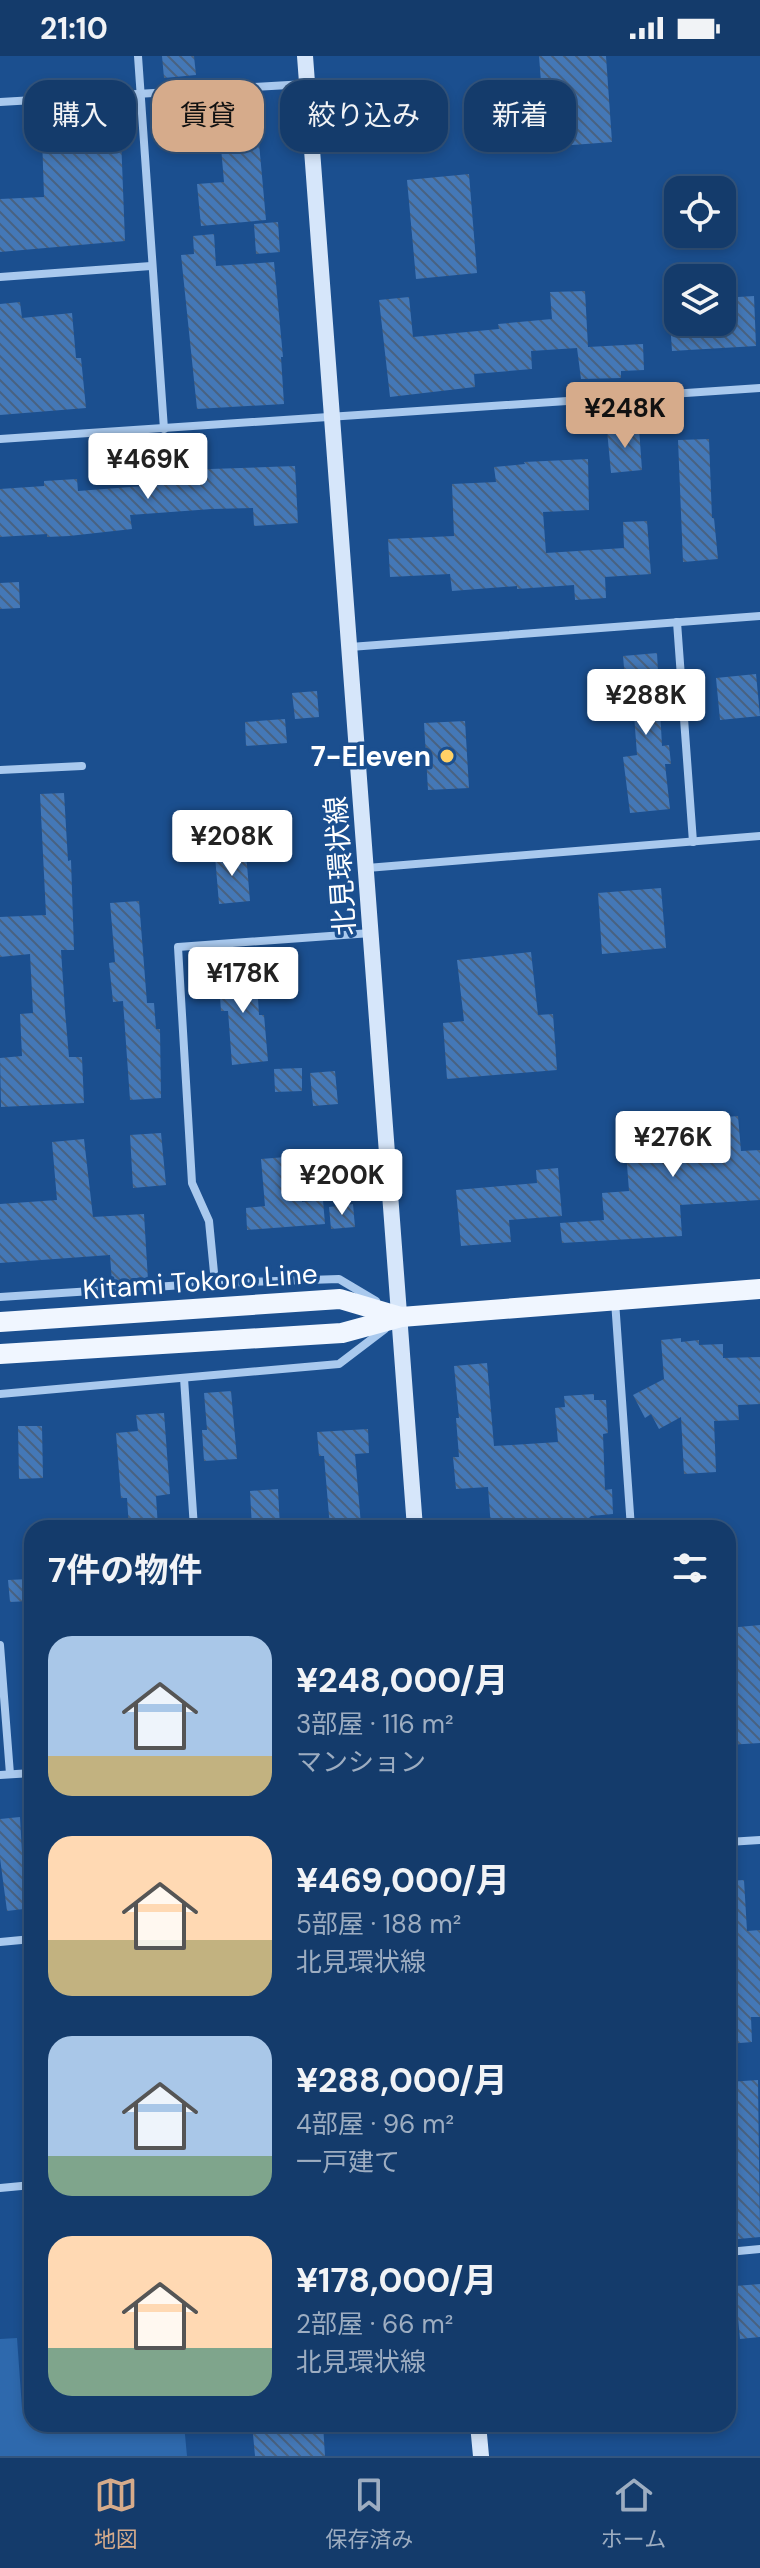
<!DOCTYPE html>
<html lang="ja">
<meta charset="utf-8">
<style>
:root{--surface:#143b6b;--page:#214673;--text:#f1f3f6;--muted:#9dadc1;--line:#33557e;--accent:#d6ab8b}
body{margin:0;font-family:"DM Sans","Noto Sans JP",sans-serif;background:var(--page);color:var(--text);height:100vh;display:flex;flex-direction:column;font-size:30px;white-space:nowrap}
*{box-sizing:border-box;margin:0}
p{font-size:26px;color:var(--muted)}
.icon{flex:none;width:44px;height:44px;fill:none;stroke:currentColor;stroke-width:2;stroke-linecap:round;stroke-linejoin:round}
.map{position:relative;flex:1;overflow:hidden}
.details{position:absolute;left:24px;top:1464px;width:712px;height:912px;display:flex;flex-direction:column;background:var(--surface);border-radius:24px;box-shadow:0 4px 12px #0003,0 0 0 2px var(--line)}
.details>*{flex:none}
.guide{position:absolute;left:24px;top:24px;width:712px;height:72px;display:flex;gap:16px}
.controls{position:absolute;left:664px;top:120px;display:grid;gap:16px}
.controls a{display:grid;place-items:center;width:72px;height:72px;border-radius:16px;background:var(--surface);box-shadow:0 4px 12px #0003,0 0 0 2px var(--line);font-size:40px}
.price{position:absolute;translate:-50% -68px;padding:0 18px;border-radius:8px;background:#fff;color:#222;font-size:26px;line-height:52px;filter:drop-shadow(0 2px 4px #0008)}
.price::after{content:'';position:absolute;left:50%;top:48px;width:24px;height:18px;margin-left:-12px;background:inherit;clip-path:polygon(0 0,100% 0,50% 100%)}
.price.selected{background:var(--accent);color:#111}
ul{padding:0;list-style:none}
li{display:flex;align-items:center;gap:24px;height:200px;padding:0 24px}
li span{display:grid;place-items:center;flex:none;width:224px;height:160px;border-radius:24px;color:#555}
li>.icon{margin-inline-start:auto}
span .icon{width:96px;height:96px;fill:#fffc;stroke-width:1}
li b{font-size:34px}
h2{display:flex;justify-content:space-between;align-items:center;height:96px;padding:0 24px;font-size:34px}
.tag{padding:0 28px;border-radius:24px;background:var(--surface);box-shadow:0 4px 12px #0003,0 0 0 2px var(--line);font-size:28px;line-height:72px}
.tag.selected{background:var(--accent);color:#111}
.status{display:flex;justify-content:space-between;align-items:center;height:56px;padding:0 40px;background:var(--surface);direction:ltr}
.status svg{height:22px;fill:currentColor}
.tab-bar{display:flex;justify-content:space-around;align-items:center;height:112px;border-top:2px solid var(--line);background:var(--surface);font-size:22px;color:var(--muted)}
.tab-bar a{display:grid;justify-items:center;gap:4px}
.tab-bar .selected{color:var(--accent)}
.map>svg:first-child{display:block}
.green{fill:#2e69ad}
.building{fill:url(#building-back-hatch)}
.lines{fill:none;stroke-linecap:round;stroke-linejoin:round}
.street{stroke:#a9c9ee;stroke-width:8}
.secondary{stroke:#d6e6fa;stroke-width:16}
.primary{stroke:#f0f6ff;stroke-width:20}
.poi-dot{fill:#ffd166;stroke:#1b4f8f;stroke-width:3}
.labels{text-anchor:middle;stroke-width:7;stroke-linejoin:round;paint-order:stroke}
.poi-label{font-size:28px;font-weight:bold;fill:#fff;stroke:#1b4f8f;text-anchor:end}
.street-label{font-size:28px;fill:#fff;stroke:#1b4f8f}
</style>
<div class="status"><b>21:10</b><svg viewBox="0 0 49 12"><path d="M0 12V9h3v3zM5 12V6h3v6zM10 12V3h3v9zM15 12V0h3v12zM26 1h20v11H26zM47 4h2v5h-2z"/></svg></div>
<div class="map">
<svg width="760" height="2400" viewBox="0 0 760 2400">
<defs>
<pattern id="building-back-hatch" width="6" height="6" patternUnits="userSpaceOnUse" patternTransform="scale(2)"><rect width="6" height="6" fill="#4478b7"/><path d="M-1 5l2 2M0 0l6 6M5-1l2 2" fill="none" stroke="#486282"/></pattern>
</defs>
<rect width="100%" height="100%" fill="#1b4f8f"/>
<path class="green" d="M17 2282 22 2352 32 2351V2368H184L187 2400H0V2283Z"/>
<g class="building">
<path d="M162 0H194L196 19 164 22Z"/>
<path d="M539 0H606L612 86 546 91Z"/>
<path d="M258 76 266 164 201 170 197 128 224 126 220 80Z"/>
<path d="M63 78V84L121 81 125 185 0 196V143L44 141 42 80Z"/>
<path d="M469 118 477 217 416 223 407 124Z"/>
<path d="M278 166 280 196 256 198 254 168Z"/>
<path d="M214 178 216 210 274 206 283 301H281L284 348 197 353 181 199 194 198 193 180Z"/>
<path d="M585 235 588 291 643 288 644 314 621 315V322L581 323 577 292 531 295 532 313 474 318 475 331 390 341 379 244 409 241 413 281 499 273 498 268 552 263 550 236Z"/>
<path d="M754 240 756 290 672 295 670 266H722V242Z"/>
<path d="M20 246 22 262 72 257 76 302H81L86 352 0 359V248Z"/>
<path d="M639 372 642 414 611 417 607 374Z"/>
<path d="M709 383 712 462H714L718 503 683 506 678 384Z"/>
<path d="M588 403 589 454 543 456 546 497 624 492 623 466 647 465 651 518 605 521 606 542 575 544 574 529 517 533V530L452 535 450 518 390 521 388 483 454 480 452 428 496 426 494 411 525 408 524 406Z"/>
<path d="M295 410 298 467 254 470 253 452 212 453 130 459 132 473 69 480 47 481V478L0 481V433L44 430V425L77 423 78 435 143 430 142 419 210 413Z"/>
<path d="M19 526 20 552 0 553V527Z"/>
<path d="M657 597 662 690 669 689 671 708H665L670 753 630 757 623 701 637 699 633 645 627 646 623 600Z"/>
<path d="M756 618 760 660 720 664 716 622Z"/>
<path d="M317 635 319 661 295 663 292 637Z"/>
<path d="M285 663 287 687 246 690 245 666Z"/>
<path d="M465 665 469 732 428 734 424 667Z"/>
<path d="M64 737 68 805 71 804 74 894H61L65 955 69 1001H82L84 1047 1 1051 0 1002 22 1000 20 958 33 957 30 898 0 901V861L46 859 40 738Z"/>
<path d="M246 797 250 845 219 848 215 800Z"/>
<path d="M661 832 666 892 602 898 598 837Z"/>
<path d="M139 845 147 947H154L156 973H160L161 1042 130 1044 123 945 113 946 109 907 115 906 110 847Z"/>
<path d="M531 896 538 959 553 958 557 1014 447 1023 443 967 464 965 457 904Z"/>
<path d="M256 910 259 959H264L268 1005 232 1009 228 955H221L218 913Z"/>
<path d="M302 1012V1035L275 1036 274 1013Z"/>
<path d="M335 1015 338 1048 313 1050 310 1017Z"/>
<path d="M738 1060 741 1095 760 1094V1144L680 1149 682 1180 562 1187 560 1167 604 1164 602 1137 629 1135 624 1069Z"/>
<path d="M161 1077 166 1129 133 1132 130 1079Z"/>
<path d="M84 1083 93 1161 144 1158 148 1224 112 1227 110 1199 0 1207V1148L57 1144 52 1086Z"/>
<path d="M298 1100 302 1146 323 1144 325 1168 247 1174 246 1152 265 1150 261 1103Z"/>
<path d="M558 1112 562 1160 509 1164 511 1186 461 1190 456 1134 537 1127 536 1114Z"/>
<path d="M353 1148 355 1171 331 1173 329 1151Z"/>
<path d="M681 1282V1286L699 1284V1289L723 1288V1302L760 1301V1348L738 1349 739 1364 714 1365 716 1416 684 1418 681 1361 659 1373 651 1358 645 1362 633 1339 664 1323 661 1284Z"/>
<path d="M487 1307 494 1390 558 1386 555 1352 565 1351 564 1340 594 1338V1344H606L608 1377 603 1378 605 1434 612 1433 613 1458 591 1460 589 1462V1472H491L488 1431 456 1433 453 1401H459L456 1362H459L454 1310Z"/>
<path d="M231 1335 237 1403 204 1405 202 1374H207L204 1337Z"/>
<path d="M164 1357 170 1438 156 1440 158 1472H129L127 1442H121L116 1377 138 1375 136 1359Z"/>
<path d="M18 1370H42L43 1422 19 1423Z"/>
<path d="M368 1373 369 1397 355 1398 361 1469 330 1472 324 1400H319L317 1376Z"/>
<path d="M278 1433 280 1472H252L250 1435Z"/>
<path d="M29 1523 30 1545 10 1546 8 1524Z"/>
<path d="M760 1569V1687L728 1689V1572Z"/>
<path d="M20 1761 23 1814 29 1813 32 1852 7 1855 0 1802V1763Z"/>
<path d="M744 1824 747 1875 760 1874V1961H751L752 1986 728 1988V1825Z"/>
<path d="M758 2024 760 2181 728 2184V2148H730L728 2026Z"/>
<path d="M760 2228V2281L740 2283 735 2230Z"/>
<path d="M252 2368H323L325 2400H255Z"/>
</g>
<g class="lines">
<g class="street">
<path d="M138 0 164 373"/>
<path d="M0 46 306 28"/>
<path d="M0 221 151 210"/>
<path d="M0 383 760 332"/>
<path d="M677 566 693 786"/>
<path d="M350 591 760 560"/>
<path d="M0 714 82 710"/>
<path d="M367 812 760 780"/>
<path d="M215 1227 209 1165 192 1127 178 891 371 877"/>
<path d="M0 1241 215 1227 339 1223 376 1245"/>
<path d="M615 1245 631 1472"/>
<path d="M184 1322 194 1472"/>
<path d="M0 1338 339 1308 385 1273"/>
<path d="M0 1589 10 1718"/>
<path d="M0 1719 32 1717"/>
<path d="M728 1786 760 1784"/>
<path d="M0 1886 32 1883"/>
<path d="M0 2132 32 2129"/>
<path d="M728 2196 760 2193"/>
</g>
<g class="secondary">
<path d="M305 0 415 1472"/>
<path d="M478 2368 481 2400"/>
</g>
<g class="primary">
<path d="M0 1266 340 1243 401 1261"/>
<path d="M0 1298 342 1277 401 1261 760 1233"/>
</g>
</g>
<circle class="poi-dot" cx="447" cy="700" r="8"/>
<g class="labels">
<g class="poi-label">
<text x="431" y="710">7-Eleven</text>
</g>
<g class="street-label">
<text transform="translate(340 810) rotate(-94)" y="10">北見環状線</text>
<text transform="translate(200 1225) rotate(-4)" y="10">Kitami Tokoro Line</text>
</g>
</g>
</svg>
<div class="controls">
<a><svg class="icon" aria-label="locate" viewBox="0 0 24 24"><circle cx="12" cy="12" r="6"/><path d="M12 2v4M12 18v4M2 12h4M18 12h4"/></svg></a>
<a><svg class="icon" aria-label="layers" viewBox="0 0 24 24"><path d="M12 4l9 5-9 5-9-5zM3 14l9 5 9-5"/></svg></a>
</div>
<b class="price selected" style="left:625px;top:394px">¥248K</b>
<b class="price" style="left:148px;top:445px">¥469K</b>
<b class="price" style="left:646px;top:681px">¥288K</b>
<b class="price" style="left:232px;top:822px">¥208K</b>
<b class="price" style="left:243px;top:959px">¥178K</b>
<b class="price" style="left:673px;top:1123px">¥276K</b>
<b class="price" style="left:342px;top:1161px">¥200K</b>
<div class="guide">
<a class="tag">購入</a>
<a class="tag selected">賃貸</a>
<a class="tag">絞り込み</a>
<a class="tag">新着</a>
</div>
<section class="details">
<h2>7件の物件<svg class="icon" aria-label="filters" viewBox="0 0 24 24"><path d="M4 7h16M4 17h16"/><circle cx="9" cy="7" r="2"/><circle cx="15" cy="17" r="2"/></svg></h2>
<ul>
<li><span style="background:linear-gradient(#a9c7e8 75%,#c2b280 0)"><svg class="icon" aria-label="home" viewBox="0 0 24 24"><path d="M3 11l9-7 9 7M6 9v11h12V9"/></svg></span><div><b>¥248,000/月</b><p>3部屋 · 116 m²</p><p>マンション</p></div></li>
<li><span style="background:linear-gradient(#ffd9b3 65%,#c2b280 0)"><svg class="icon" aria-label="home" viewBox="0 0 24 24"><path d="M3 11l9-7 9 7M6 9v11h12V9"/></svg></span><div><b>¥469,000/月</b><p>5部屋 · 188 m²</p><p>北見環状線</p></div></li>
<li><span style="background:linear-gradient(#a9c7e8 75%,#7fa58c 0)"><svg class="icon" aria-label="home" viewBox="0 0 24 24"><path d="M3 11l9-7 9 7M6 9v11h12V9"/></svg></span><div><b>¥288,000/月</b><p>4部屋 · 96 m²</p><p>一戸建て</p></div></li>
<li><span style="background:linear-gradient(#ffd9b3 70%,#7fa58c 0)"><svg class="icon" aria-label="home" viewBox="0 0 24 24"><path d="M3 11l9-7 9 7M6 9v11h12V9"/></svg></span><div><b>¥178,000/月</b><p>2部屋 · 66 m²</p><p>北見環状線</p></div></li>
</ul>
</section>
</div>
<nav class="tab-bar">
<a class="selected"><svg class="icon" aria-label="map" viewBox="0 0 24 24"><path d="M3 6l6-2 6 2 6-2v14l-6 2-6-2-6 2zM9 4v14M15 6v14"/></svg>地図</a>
<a><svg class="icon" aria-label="saved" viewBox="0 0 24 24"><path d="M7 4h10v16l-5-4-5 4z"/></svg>保存済み</a>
<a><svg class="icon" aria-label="home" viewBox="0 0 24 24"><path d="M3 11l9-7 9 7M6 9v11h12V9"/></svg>ホーム</a>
</nav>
